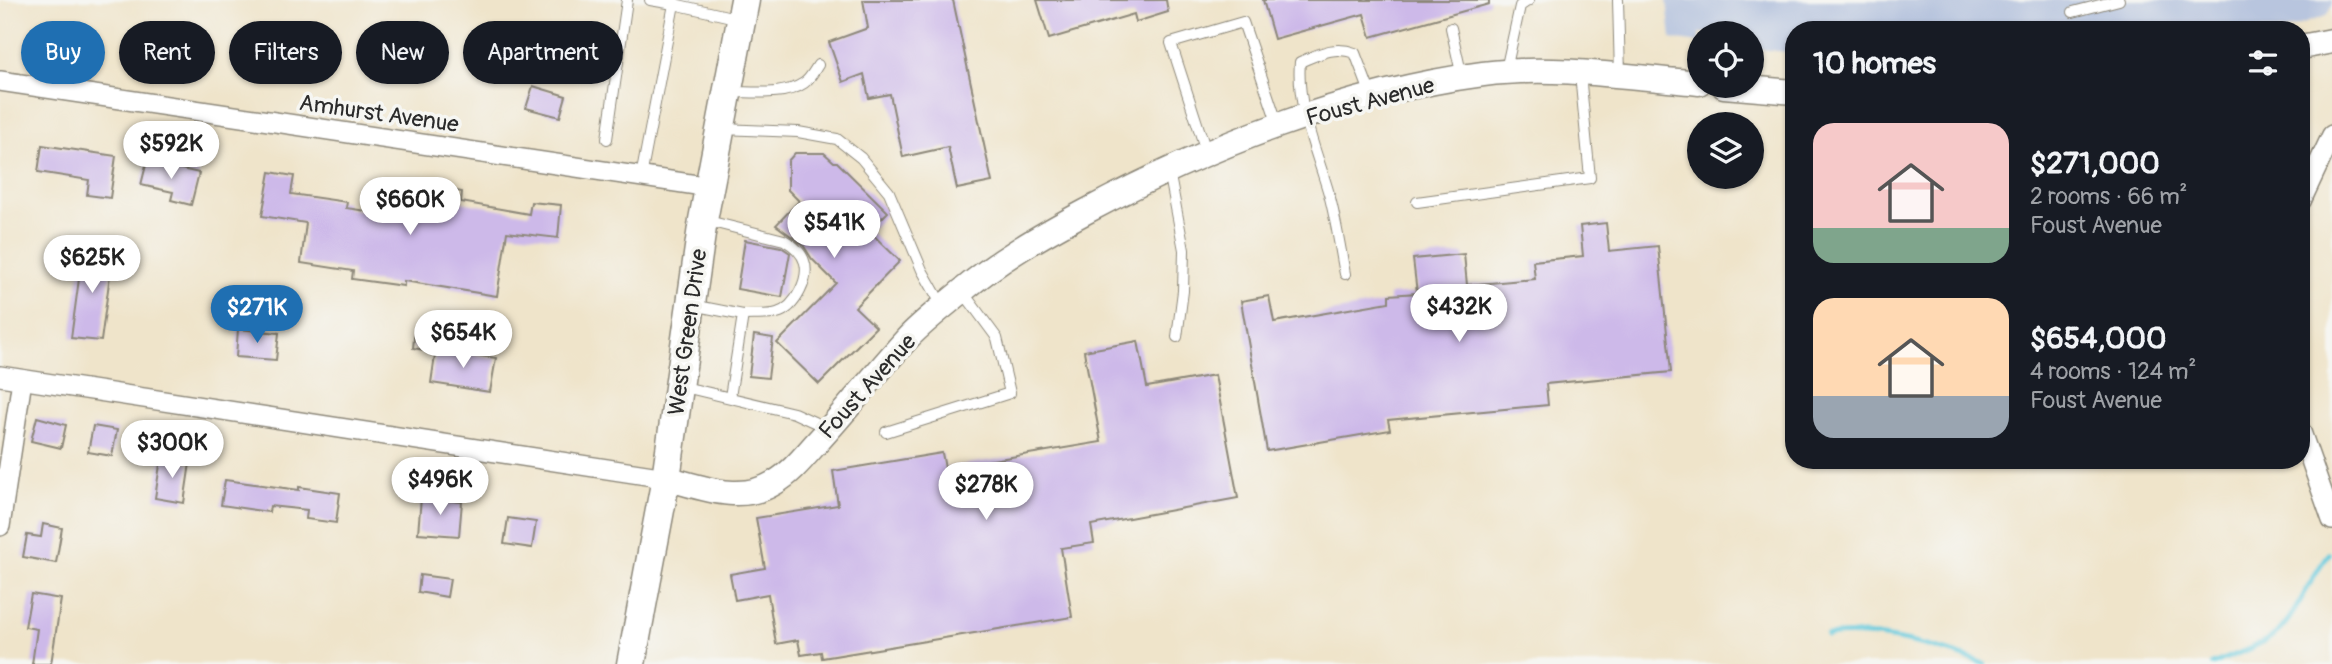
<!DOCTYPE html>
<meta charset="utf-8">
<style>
:root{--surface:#171b24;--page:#242831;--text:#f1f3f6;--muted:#9ea1a6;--accent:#1f6fb2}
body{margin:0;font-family:Pangolin,sans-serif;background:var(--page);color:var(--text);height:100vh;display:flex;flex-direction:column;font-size:26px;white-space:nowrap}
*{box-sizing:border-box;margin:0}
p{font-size:23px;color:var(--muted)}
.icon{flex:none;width:38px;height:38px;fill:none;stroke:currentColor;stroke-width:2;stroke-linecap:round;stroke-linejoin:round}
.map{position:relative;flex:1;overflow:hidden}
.panel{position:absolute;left:1785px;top:21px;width:525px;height:448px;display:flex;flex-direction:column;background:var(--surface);border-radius:28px;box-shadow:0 2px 5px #0004}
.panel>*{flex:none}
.banner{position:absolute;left:21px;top:21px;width:665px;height:63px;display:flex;gap:14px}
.tools{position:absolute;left:1687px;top:21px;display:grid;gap:14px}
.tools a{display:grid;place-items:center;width:77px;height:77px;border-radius:50%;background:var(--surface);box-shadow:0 2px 5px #0004;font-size:35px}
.price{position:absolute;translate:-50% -60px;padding:0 16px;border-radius:24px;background:#fff;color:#222;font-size:23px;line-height:46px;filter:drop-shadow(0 2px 4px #0008)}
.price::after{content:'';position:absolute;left:50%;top:42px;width:21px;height:16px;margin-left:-10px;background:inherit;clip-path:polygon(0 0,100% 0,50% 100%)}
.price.active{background:var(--accent);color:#fff}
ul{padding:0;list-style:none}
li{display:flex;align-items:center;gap:21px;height:175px;padding:0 28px}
li span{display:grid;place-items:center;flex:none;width:196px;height:140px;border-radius:21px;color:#555}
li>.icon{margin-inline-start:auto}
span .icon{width:84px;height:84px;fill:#fffc;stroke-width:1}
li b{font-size:30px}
h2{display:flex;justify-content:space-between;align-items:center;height:84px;padding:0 28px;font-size:30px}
.pill{padding:0 24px;border-radius:32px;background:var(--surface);box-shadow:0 2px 5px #0004;font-size:24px;line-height:63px}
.pill.active{background:var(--accent);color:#fff}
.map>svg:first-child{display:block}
.industrial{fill:#b8c5de}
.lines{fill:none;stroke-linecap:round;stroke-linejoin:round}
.stream{stroke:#5fc8db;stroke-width:5}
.building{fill:#cdb9e9}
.service-casing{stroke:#8d887a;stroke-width:12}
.minor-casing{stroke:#8d887a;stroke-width:22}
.tertiary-casing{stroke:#8d887a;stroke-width:27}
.secondary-casing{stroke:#8d887a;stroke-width:31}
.service{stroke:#fff;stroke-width:10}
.minor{stroke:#fff;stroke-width:19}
.tertiary{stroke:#fff;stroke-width:24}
.secondary{stroke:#fff;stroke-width:28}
.labels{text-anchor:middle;stroke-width:7;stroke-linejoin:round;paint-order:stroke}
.street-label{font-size:23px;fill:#2b2b2b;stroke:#f6f6f2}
</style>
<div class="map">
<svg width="2332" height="664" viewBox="0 0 2332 664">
<rect width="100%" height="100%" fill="#f6f6f2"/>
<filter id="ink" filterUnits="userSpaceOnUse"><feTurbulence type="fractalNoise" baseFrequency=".0143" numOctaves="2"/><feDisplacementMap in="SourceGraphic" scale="14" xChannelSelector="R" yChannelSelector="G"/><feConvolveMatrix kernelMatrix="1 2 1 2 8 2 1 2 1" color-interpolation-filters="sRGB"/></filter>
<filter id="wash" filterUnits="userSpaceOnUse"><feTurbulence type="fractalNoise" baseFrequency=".00686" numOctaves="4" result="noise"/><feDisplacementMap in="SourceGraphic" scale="28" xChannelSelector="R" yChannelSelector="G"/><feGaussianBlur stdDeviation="1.57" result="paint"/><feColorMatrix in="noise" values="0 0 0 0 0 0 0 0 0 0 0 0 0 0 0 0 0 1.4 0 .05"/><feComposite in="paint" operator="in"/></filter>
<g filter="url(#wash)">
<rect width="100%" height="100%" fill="#efe4ca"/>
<path class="industrial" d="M1667 0H2332V6L2326 16 2285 30H1794V53L1752 48V33H1699V43L1671 39Z"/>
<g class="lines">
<g class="stream">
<path d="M1827 636C1877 629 1938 647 1985 664"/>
<path d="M2212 664C2230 657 2270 642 2281 629 2301 607 2310 577 2329 554"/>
</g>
</g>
<g id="blocks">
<g class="building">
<path d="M863 0H953L992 182 957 189 948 147 903 157 890 94 869 98 864 74 843 82 829 42 868 28Z"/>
<path d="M1037 0H1166L1168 12 1136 22 1134 14 1049 39Z"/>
<path d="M1263 0H1489V4L1371 37 1364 14 1274 39Z"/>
<path d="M295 34 317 37 312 78 290 76Z"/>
<path d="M533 86 566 96 560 117 526 108Z"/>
<path d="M42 145 116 156 110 198 87 195 89 180 38 172Z"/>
<path d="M795 153H824L834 162H837L888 212 869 231 900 261 855 307 876 327 819 384 777 343 836 283 812 259 803 245 776 225 799 201 788 190V161Z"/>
<path d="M147 161 199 173 191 205 171 200 173 192 141 185Z"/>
<path d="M270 172 294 176 291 194 347 202 346 208 419 219 425 185 462 192 461 202 529 214 531 202 561 205 558 238 507 232 497 296 404 281V286L352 279 353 271 301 263 306 223 262 216Z"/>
<path d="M1606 223 1609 251 1658 246 1671 372 1546 384 1548 405 1388 420 1390 430 1267 451 1241 301 1269 296 1274 322 1389 302V295L1417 293 1413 259 1464 254 1467 285 1535 279 1533 261 1583 256 1580 226Z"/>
<path d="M745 240 781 247 790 253 782 297 737 289Z"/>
<path d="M83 249 113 253 101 341 71 338Z"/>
<path d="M238 329 279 333 276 360 236 357Z"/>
<path d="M415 329 433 332 430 351 413 348Z"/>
<path d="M754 335 773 338 768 378 749 376Z"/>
<path d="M1138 341 1147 387 1215 375 1238 498 1091 525 1094 543 1061 548 1072 617 822 658 821 652 801 655 798 640 776 644 768 594 735 600 730 574 765 568 756 518 838 505 833 471 942 453 945 468 1101 442 1084 351Z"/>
<path d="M436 349 496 358 490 392 431 383Z"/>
<path d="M37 417 66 425 61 448 31 441Z"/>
<path d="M93 426 117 430 112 456 88 452Z"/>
<path d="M161 458 190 463 184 503 155 498Z"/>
<path d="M225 480 299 490V487L340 493 336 523 306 519 307 510 270 506 269 512 221 505Z"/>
<path d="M421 498 462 502 459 536 418 533Z"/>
<path d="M508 518 536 522 532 548 504 544Z"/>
<path d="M43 524 62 528 56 563 23 557 27 535 41 537Z"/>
<path d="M420 575 450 579 447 597 418 592Z"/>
<path d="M31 594 61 599 51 664H32L37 629 25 627Z"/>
</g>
</g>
</g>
<g filter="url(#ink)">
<use href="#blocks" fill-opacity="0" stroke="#8d887a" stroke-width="2"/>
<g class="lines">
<g class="service-casing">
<g id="service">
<path d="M674 0V4L740 19"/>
<path d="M1618 0 1620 75"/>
<path d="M2073 12 2119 0"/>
<path d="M1451 28 1462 77"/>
<path d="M1506 70 1520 6 1529 0"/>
<path d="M732 92C754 92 785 96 804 83 810 79 814 71 818 65"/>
<path d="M722 129 798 132 837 139 861 158 889 192 922 270 943 307"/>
<path d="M607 139 627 0"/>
<path d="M1207 154 1171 43 1243 22 1278 125"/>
<path d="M1169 171 1184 250 1183 291 1177 337"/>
<path d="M641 177 674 4 650 0"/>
<path d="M1417 202 1590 178 1580 74"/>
<path d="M704 220 784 240C807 253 811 269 800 291 795 301 788 310 777 313 767 316 754 314 743 315"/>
<path d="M1345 274C1340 247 1336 220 1329 194 1317 152 1296 106 1300 62 1319 54 1334 45 1355 53L1371 95"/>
<path d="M692 305 743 315 730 397"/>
<path d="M680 386 794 413 827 428"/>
<path d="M886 432 1010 393 997 338 963 292"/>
</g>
</g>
<g class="minor-casing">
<g id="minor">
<path d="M0 81 710 187"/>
<path d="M2301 201 2332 135"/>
<path d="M0 376 666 478"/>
<path d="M2301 432 2332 520"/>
<path d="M0 526 22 380"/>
</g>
</g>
<g class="tertiary-casing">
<g id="tertiary">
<path d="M2301 47 2332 41"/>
<path d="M1724 86 1794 92"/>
<path d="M666 478C701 487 740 504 774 483 793 472 806 454 820 439 849 407 876 373 905 341 921 323 943 307 962 291 1000 259 1042 235 1085 212 1206 147 1346 92 1483 74 1554 65 1629 77 1699 83"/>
</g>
</g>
<g class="secondary-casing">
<path id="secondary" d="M631 664 666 478 703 220 745 0"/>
</g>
<use href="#service" class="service"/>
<use href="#minor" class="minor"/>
<use href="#tertiary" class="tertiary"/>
<use href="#secondary" class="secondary"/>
</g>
</g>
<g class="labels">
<g class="street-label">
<text transform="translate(1370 101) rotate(-15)" y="8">Foust Avenue</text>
<text transform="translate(379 113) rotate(8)" y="8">Amhurst Avenue</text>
<text transform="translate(687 332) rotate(-82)" y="8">West Green Drive</text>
<text transform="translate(867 386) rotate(-48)" y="8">Foust Avenue</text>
</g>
</g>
</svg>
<div class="tools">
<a><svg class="icon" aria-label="locate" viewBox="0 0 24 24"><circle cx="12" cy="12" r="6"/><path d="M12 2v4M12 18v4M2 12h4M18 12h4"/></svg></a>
<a><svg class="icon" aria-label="layers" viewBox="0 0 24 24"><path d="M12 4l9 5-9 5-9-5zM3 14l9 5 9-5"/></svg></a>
</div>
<b class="price" style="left:171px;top:181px">$592K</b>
<b class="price" style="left:410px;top:237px">$660K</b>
<b class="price" style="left:834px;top:260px">$541K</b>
<b class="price" style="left:92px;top:295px">$625K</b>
<b class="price" style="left:1459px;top:344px">$432K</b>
<b class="price active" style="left:257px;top:345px">$271K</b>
<b class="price" style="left:463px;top:370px">$654K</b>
<b class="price" style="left:172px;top:480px">$300K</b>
<b class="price" style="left:440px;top:517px">$496K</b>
<b class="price" style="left:986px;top:522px">$278K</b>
<div class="banner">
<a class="pill active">Buy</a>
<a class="pill">Rent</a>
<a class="pill">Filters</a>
<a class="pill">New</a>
<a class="pill">Apartment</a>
</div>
<section class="panel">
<h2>10 homes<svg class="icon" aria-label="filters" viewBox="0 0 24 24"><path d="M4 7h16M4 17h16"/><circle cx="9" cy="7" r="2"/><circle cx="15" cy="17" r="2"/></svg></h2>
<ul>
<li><span style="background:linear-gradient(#f6c9c9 75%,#7fa58c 0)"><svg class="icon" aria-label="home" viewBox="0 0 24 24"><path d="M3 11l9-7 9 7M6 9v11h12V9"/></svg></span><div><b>$271,000</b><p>2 rooms · 66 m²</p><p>Foust Avenue</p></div></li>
<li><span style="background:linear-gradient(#ffd9b3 70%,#9aa5b1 0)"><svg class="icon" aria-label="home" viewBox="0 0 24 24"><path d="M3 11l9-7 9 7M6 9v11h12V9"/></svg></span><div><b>$654,000</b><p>4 rooms · 124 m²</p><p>Foust Avenue</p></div></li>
</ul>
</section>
</div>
